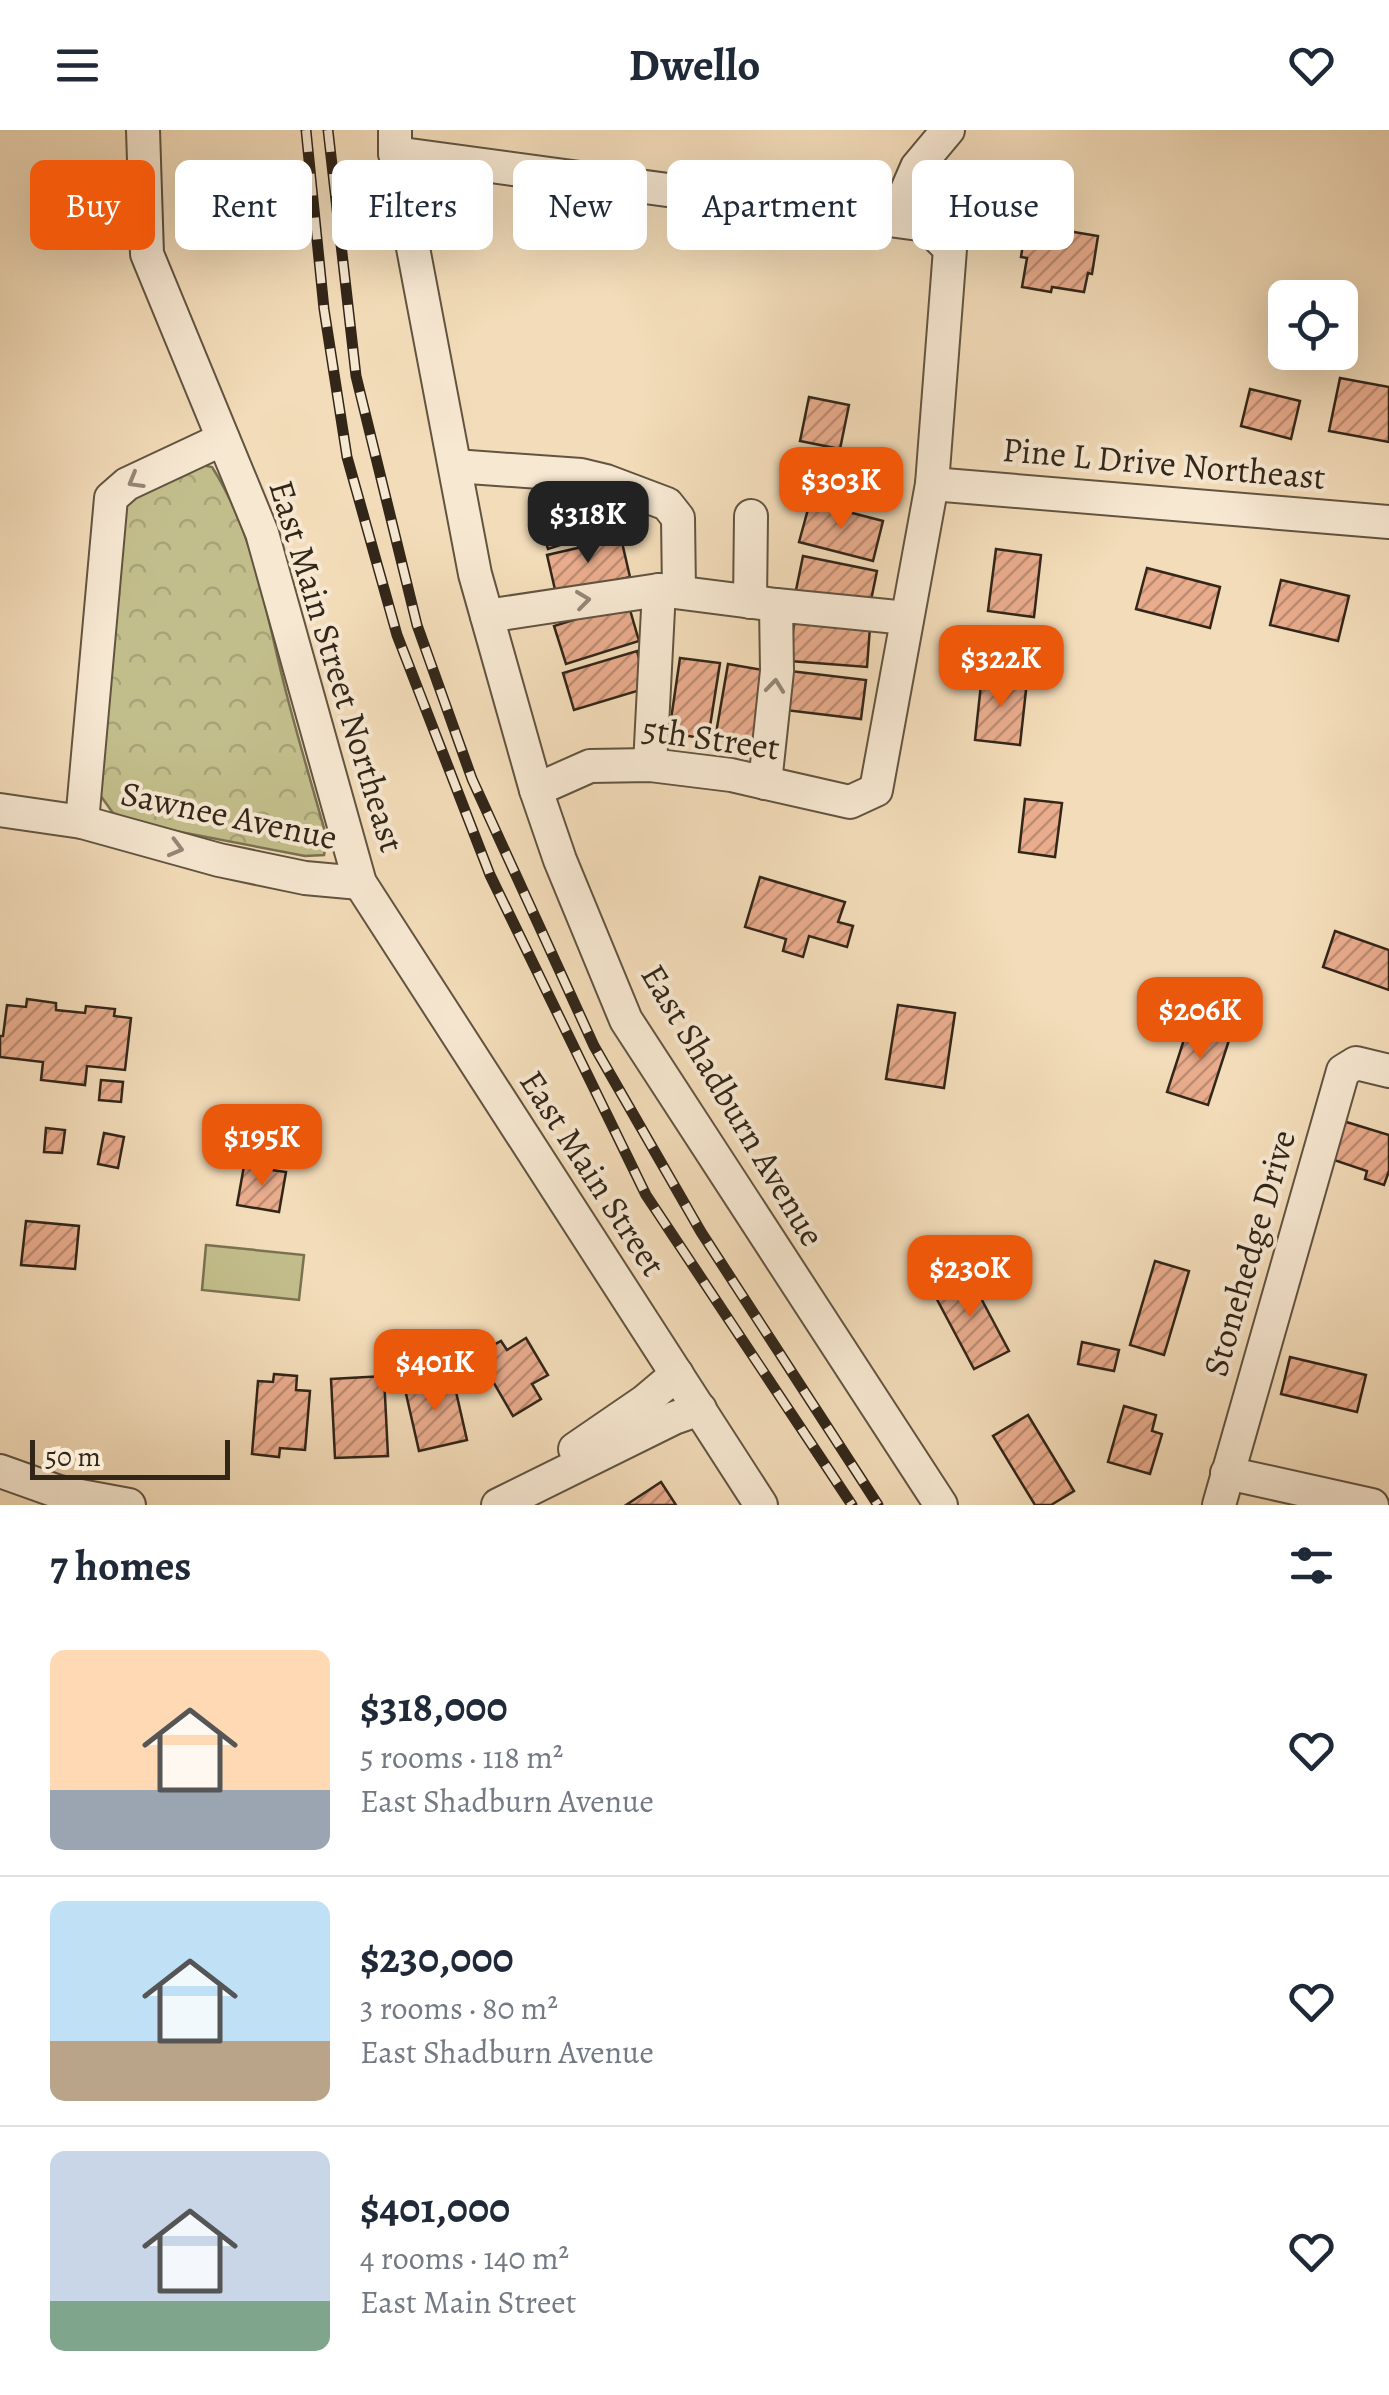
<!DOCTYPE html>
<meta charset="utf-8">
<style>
:root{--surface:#fff;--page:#f2f2f3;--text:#1f2937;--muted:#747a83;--line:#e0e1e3;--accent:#ea580c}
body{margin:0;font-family:Alegreya,serif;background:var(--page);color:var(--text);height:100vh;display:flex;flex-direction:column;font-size:38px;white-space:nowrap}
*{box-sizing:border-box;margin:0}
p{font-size:32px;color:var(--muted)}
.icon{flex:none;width:55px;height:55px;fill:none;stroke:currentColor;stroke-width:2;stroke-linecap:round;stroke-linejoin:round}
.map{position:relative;height:1375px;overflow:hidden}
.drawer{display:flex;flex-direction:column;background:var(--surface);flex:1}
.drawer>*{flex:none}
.banner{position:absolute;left:30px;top:30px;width:1330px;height:90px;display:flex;gap:20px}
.controls{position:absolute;left:1268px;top:150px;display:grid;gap:20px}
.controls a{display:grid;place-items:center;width:90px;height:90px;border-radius:15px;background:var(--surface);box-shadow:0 10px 40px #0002;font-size:50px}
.scale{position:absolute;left:30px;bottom:25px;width:200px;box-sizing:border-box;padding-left:10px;border:5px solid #322619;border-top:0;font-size:28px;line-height:35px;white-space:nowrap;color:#322619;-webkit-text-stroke:8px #f7e8d2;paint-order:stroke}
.price{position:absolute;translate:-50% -85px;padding:0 22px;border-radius:20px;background:var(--accent);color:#fff;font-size:32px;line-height:65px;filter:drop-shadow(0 2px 5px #0008)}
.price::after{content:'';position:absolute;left:50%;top:60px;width:30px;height:22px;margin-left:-15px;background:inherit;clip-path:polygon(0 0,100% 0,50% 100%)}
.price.selected{background:#222;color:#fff}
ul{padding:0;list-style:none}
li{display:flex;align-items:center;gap:30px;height:250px;padding:0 50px}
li+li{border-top:2px solid var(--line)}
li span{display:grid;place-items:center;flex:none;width:280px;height:200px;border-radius:15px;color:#555}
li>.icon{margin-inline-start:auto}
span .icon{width:120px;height:120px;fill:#fffc;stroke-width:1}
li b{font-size:42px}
h2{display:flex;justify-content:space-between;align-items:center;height:120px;padding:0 50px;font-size:42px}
.tag{padding:0 35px;border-radius:15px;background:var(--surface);box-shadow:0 10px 40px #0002;font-size:35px;line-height:90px}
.tag.selected{background:var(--accent);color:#fff}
header{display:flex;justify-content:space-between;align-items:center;height:130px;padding:0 50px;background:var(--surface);font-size:45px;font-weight:700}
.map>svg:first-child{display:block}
.park{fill:url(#park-crowns);stroke:#7a7252;stroke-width:2.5}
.garden{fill:#c2be8b;stroke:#7a7252;stroke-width:2.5}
.building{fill:url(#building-hatch);stroke:#322619;stroke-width:2.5}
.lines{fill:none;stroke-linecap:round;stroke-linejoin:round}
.minor-casing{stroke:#625441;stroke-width:36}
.minor{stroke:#f7e8d2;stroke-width:32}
.rail-casing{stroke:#322619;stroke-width:11}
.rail{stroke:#f7e8d2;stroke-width:8;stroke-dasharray:22;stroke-linecap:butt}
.oneway{stroke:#948776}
.labels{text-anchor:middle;stroke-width:8;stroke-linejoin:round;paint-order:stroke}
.street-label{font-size:35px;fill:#322619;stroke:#f7e8d2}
</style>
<header><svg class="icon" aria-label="menu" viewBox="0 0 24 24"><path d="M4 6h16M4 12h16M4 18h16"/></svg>Dwello<svg class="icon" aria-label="heart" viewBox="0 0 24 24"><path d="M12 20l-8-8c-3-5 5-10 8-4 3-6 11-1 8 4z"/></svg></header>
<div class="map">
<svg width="1389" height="1375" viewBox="0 0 1389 1375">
<defs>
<pattern id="park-crowns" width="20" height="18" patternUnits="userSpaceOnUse" patternTransform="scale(2.5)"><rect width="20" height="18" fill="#c2be8b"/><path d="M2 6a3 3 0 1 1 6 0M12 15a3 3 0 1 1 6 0" fill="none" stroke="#a7a377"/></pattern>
<pattern id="building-hatch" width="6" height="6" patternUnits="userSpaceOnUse" patternTransform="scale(2.5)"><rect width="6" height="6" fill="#e9ac8d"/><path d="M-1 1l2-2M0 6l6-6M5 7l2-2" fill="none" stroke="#bd8c72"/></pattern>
</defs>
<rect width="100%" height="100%" fill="#f3dcb9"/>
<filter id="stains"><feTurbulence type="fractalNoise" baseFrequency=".002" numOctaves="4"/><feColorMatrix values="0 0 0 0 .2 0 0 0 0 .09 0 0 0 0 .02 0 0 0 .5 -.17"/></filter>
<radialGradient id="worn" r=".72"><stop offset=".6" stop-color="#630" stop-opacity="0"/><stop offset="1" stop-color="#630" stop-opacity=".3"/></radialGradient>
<path class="park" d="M192 333 212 337C254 403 265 479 284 554 297 606 313 658 327 709L324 725 305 726 118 690 95 658 122 370Z"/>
<path class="garden" d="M206 1115 304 1125 299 1170 202 1160Z"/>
<g class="building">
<path d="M1026 94 1098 106 1092 144 1088 143 1084 162 1052 157 1051 162 1022 157 1027 128 1021 127Z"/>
<path d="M1340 248 1389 257V312L1329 301Z"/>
<path d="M1250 259 1300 271 1291 309 1241 296Z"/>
<path d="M809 267 849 275 840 319 800 311Z"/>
<path d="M608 357 620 396 548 419 536 381Z"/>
<path d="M810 372 883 391 873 431 799 412Z"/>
<path d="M621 408 630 447 556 464 547 425Z"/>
<path d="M996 419 1041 425 1034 487 988 481Z"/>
<path d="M803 426 877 441 869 480 795 465Z"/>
<path d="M1147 438 1220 457 1210 498 1136 479Z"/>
<path d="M1281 450 1349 466 1338 511 1270 495Z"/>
<path d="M628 473 639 511 566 534 554 496Z"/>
<path d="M794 492 870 497 867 537 790 531Z"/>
<path d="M637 521 647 558 574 580 563 543Z"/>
<path d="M680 528 720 533 708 609 669 603Z"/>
<path d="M728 534 768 541 755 616 715 609Z"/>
<path d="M790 541 866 550 861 589 785 580Z"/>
<path d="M982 545 1027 551 1020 615 975 610Z"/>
<path d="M1025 669 1062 673 1055 727 1019 722Z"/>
<path d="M760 747 845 772 838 792 853 796 847 817 809 806 803 827 783 821 786 809 745 797Z"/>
<path d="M1335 801 1389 820V860L1323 837Z"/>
<path d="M27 869 56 873V880L85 883 86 876 115 879 114 886 131 888 125 940 87 936 85 955 41 950 43 932 0 927V906H3L7 875 26 877Z"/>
<path d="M898 875 955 883 944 958 886 949Z"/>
<path d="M1191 888 1232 901 1208 975 1167 962Z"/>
<path d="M101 950 123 952 121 972 99 970Z"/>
<path d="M1340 990 1389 1005V1041L1384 1055 1365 1049 1367 1041 1328 1028Z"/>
<path d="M46 998 65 1000 62 1023 44 1022Z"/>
<path d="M104 1003 124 1007 118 1038 98 1034Z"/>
<path d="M244 1036 286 1042 279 1082 237 1075Z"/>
<path d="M26 1091 79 1096 75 1139 21 1135Z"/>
<path d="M1155 1131 1189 1141 1164 1225 1130 1215Z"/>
<path d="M967 1142 1009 1221 974 1239 932 1160Z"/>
<path d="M526 1208 548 1245 532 1254 541 1269 513 1286 477 1224 501 1211 507 1220Z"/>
<path d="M1082 1212 1119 1220 1114 1241 1078 1234Z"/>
<path d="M1290 1227 1366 1245 1357 1282 1281 1264Z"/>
<path d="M274 1244 297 1246 296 1260 310 1261 305 1320 280 1318 279 1327 252 1324 258 1251 273 1252Z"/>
<path d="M384 1246 388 1326 335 1328 331 1249Z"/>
<path d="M441 1247 442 1256 454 1253 467 1310 419 1321 404 1255Z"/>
<path d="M1124 1276 1156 1285 1152 1301 1162 1304 1150 1344 1108 1332Z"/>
<path d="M1028 1285 1074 1361 1051 1375H1035L993 1306Z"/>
<path d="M661 1352 676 1375H626Z"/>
</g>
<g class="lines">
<g class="minor-casing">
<g id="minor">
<path d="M143 0 147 124 262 403 360 753 761 1375"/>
<path d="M395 0V23L475 444 536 660 560 730 626 890 941 1375"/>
<path d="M395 23 926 95 950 119 932 354 876 660 850 672 731 645 650 635 590 636 536 660"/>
<path d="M894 90 917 37 948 0"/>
<path d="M455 336 581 345 606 351 667 374 678 388 679 461"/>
<path d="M932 354 1389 392"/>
<path d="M659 460 776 475"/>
<path d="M750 472 751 386"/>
<path d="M487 486 659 460 650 635"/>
<path d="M765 653 777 541 776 475 907 488"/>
<path d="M0 680 82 692 219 730 305 748 360 753"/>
<path d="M82 692 111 368 127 354 223 309"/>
<path d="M575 1319 645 1271 677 1244"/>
<path d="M0 1341 59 1362 129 1375"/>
<path d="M1227 1343 1372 1375"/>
<path d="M498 1375 674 1288 700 1279"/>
<path d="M1219 1375 1343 941 1356 933 1389 941"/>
</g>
</g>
<use href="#minor" class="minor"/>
<g class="rail-casing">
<g id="rail">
<path d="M306 0 324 179 347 327 397 505 490 745 646 1065 852 1375"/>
<path d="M328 0 356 246 417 495 472 649 594 916 701 1102 878 1375"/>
</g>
</g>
<use href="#rail" class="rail"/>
</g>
<defs><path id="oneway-chevron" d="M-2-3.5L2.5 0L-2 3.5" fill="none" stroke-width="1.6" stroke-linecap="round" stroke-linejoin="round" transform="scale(2.5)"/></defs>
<g class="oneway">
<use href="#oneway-chevron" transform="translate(135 351) rotate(150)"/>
<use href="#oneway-chevron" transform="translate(583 470) rotate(-7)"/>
<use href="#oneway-chevron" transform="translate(775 556) rotate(-84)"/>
<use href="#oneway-chevron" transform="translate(176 718) rotate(15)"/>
</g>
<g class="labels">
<g class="street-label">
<text transform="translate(1164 333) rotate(5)" y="12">Pine L Drive Northeast</text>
<text transform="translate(337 536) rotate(73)" y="12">East Main Street Northeast</text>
<text transform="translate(711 608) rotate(8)" y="12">5th Street</text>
<text transform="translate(229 685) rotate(12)" y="12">Sawnee Avenue</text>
<text transform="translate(733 975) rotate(59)" y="12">East Shadburn Avenue</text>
<text transform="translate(593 1043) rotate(57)" y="12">East Main Street</text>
<text transform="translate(1249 1123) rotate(-74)" y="12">Stonehedge Drive</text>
</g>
</g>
<rect width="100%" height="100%" filter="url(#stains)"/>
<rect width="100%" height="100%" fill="url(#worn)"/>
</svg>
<div class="controls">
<a><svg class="icon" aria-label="locate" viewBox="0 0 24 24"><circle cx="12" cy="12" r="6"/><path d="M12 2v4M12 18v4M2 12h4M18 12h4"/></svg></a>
</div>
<div class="scale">50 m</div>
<b class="price" style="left:841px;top:402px">$303K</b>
<b class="price selected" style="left:588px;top:436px">$318K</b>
<b class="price" style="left:1001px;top:580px">$322K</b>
<b class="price" style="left:1200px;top:932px">$206K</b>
<b class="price" style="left:262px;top:1059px">$195K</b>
<b class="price" style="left:970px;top:1190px">$230K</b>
<b class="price" style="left:435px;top:1284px">$401K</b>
<div class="banner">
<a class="tag selected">Buy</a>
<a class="tag">Rent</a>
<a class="tag">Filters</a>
<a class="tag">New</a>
<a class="tag">Apartment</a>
<a class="tag">House</a>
</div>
</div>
<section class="drawer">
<h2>7 homes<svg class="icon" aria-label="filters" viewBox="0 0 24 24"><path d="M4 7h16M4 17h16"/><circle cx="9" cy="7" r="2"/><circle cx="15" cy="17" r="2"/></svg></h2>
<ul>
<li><span style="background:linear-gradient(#ffd9b3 70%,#9aa5b1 0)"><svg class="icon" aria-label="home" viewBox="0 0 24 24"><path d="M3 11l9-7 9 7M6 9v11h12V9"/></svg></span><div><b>$318,000</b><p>5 rooms · 118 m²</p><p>East Shadburn Avenue</p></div><svg class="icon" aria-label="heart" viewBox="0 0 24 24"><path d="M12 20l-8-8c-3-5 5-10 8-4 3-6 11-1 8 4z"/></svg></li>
<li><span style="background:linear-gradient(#bfe0f5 70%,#b9a48a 0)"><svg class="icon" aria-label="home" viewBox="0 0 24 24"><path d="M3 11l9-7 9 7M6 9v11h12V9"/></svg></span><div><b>$230,000</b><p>3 rooms · 80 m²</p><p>East Shadburn Avenue</p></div><svg class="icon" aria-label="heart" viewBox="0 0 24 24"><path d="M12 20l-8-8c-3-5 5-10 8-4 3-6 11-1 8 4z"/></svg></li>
<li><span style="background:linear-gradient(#c9d6e8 75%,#7fa58c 0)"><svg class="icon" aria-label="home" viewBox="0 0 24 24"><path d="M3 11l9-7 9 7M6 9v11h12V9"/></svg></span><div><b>$401,000</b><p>4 rooms · 140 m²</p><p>East Main Street</p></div><svg class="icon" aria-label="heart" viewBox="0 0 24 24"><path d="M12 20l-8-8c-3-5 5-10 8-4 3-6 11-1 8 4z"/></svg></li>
</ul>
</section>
